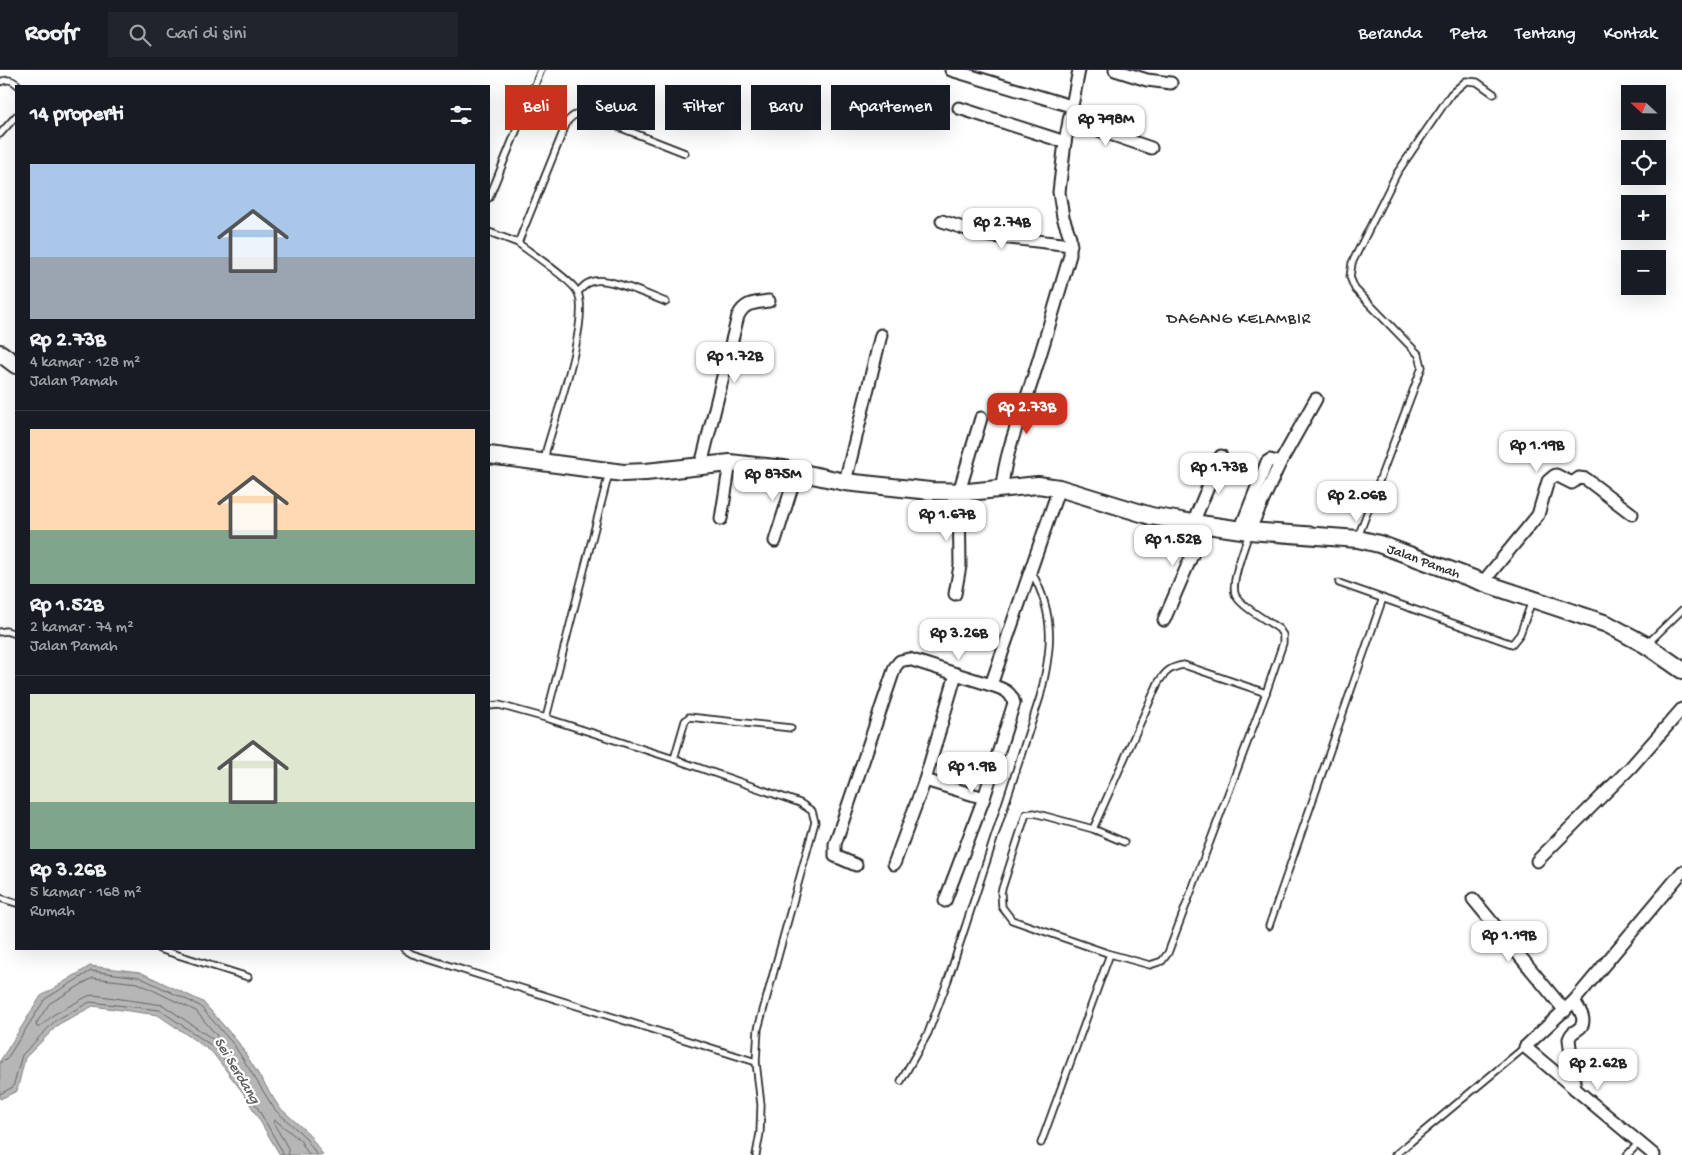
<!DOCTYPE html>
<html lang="id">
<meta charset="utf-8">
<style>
:root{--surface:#171b24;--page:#20242c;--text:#f1f3f6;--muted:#9ea1a6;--line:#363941;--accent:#c8321e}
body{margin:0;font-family:"Gochi Hand",sans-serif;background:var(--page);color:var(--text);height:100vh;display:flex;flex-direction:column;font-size:19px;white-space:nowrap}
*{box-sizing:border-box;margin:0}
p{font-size:16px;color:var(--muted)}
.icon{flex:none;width:28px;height:28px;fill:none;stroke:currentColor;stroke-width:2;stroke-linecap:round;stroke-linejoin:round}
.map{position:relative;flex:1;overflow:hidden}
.drawer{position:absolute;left:15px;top:15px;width:475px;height:865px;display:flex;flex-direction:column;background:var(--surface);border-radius:0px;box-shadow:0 5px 20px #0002}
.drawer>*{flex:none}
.hud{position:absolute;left:505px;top:15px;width:475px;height:45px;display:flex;gap:10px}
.needle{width:32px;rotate:292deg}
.fabs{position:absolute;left:1621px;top:15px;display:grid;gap:10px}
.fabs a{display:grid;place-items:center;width:45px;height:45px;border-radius:0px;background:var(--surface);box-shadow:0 5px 20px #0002;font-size:25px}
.price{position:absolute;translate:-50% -42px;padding:0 11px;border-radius:10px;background:#fff;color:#222;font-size:16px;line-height:32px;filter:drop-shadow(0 1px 2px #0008)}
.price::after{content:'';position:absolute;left:50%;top:30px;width:15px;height:11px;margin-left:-8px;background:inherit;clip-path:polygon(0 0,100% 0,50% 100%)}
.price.current{background:var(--accent);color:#fff}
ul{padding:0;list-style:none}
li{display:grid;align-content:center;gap:10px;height:265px;padding:0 15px}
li+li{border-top:1px solid var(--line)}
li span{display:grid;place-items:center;height:155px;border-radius:0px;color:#555}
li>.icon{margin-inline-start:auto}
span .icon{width:90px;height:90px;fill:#fffc;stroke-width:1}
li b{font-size:21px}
h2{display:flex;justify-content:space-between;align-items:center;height:60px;padding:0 15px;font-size:21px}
.chip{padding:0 18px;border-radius:0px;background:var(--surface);box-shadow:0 5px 20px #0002;font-size:18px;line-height:45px}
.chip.current{background:var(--accent);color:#fff}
header{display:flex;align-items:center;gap:30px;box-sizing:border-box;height:70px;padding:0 25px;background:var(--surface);border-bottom:1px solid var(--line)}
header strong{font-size:24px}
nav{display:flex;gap:28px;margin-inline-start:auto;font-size:18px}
.search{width:350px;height:45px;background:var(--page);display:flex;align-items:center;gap:12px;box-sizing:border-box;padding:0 18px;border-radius:0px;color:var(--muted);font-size:19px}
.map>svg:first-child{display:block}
.water{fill:#b6b6b6;stroke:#7e7e7e}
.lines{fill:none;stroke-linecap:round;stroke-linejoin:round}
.shore{stroke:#636363;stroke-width:1}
.lane-casing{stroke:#2b2b2b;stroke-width:9}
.street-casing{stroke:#2b2b2b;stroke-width:15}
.secondary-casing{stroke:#2b2b2b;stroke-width:20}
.lane{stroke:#fff;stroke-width:5.5}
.street{stroke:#fff;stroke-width:11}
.secondary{stroke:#fff;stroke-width:16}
.labels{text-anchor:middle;stroke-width:4.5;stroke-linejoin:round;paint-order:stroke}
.street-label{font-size:14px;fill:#2b2b2b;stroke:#fff}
.water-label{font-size:15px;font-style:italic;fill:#5c5c5c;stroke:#fff}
.quarter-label{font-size:16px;letter-spacing:1px;fill:#2b2b2b;stroke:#fff}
</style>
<header>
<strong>Roofr</strong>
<div class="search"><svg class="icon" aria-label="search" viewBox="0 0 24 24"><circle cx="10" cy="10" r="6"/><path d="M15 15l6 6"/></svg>Cari di sini</div>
<nav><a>Beranda</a><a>Peta</a><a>Tentang</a><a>Kontak</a></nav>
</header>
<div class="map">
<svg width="1682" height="1085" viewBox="0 0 1682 1085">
<rect width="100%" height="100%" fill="#fff"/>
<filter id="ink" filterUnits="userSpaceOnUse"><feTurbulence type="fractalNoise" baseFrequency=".02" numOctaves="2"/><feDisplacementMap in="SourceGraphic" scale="10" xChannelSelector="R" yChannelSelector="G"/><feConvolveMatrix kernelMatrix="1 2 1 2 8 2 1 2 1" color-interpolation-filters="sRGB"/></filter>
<g filter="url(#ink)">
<path class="water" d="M90 896 140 902 203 932 238 972 279 1037 308 1063 323 1085H280L244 1024 212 982 158 945 93 936 59 954 25 988 17 1021 0 1029V991L41 926Z"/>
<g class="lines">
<g class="shore">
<path d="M93 908 138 913 196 941 217 966 218 969 214 970 163 935 94 925 88 926 53 945 40 957H37L36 954 49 934Z"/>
<path d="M0 992 6 990 45 929 91 901 139 907 200 936 234 975 275 1040 304 1066 317 1085"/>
<path d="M0 1024 13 1017 22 985 56 950 90 932 160 940 215 978 248 1021 282 1081 283 1085"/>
<path d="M289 1085 288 1078 274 1054 275 1050 300 1070 309 1085"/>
</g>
<g class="lane-casing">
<g id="lane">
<path d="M0 12C8 8 13 10 19 16"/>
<path d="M0 64 16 46"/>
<path d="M489 128 541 0"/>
<path d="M489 162 518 173"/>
<path d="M578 222C583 217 587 212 594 211 609 207 650 226 666 232"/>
<path d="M545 390 546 381C554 351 592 246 577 221 570 209 531 183 518 173L567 52C573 44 578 43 588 45L685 83"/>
<path d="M609 403 546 648 674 689 800 733 812 741 815 752 758 959 756 992 761 1035 760 1063 756 1085"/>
<path d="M1358 467 1422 297 1419 285 1355 219 1350 207 1352 193 1397 103 1451 24 1466 11 1477 12 1494 24"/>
<path d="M1339 513 1512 574 1520 564 1532 531"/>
<path d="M0 562 6 561 16 564"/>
<path d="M1648 573 1682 540"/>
<path d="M489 636 499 635 546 648"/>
<path d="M674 689 685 651 689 647 791 658"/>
<path d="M1093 759 1158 613C1165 602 1170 597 1184 595L1266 623"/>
<path d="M1124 772 1093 759 1034 743 1026 744 1001 822 1002 837 1012 850 1110 884 1150 895 1162 891 1168 883 1266 623 1283 573V565L1279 559C1268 551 1243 538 1236 526 1229 514 1245 477 1249 463"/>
<path d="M0 828 16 833"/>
<path d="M1269 856 1383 528"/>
<path d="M159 879 248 907"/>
<path d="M404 879 412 884 756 992"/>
<path d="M901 1011 928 963 948 910 1040 627C1052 580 1056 545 1031 501"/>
<path d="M1041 1073 1110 884"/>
<path d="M1395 1085 1525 977"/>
<path d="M1627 1085 1639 1073"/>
</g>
</g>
<g class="street-casing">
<g id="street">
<path d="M951 0 1071 36"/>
<path d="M1115 0 1147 10 1171 13"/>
<path d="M959 38 1065 72"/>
<path d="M1069 50 1151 78"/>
<path d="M942 151 984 165 1071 175"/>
<path d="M701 395 738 246C745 232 754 233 769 231"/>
<path d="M845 412 881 265"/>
<path d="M1002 418C1005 380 1022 344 1033 308 1046 267 1058 226 1070 185V167L1063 147 1059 122 1065 72 1079 0"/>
<path d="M721 449 730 393"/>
<path d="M1193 453 1221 386"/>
<path d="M1240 460 1267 392 1270 390 1280 393"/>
<path d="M1249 461 1280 393 1316 329"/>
<path d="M775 471 797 401"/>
<path d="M1483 512 1538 445 1548 411 1554 406 1556 405 1572 413 1579 408 1586 409 1632 444"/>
<path d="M955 524 960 496 959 422 981 348"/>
<path d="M1164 550 1205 455"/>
<path d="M925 710 984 728"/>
<path d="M1537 791 1631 697 1682 639"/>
<path d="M894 794 925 710 956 604 991 615 1059 418"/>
<path d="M856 795 835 786V774L895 597 900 591 909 589 956 604"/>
<path d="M1473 829 1565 941"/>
<path d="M945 831 984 728 1014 633C1011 621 1003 619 991 615"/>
<path d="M1574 931C1580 940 1589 953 1577 960 1572 963 1571 964 1569 969L1575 1019"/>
<path d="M1654 1085 1525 977 1574 931 1682 802"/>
</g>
</g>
<g class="secondary-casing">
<g id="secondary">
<path d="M0 283 16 295"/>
<path d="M489 385 623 403 646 402 730 393 784 399 845 412 930 421 968 422 1038 415 1059 418 1151 446 1193 453 1249 461 1358 469 1379 474 1490 515 1607 554 1646 575 1682 600"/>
</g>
</g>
<use href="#lane" class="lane"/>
<use href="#street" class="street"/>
<use href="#secondary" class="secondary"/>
</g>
</g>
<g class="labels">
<g class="street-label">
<text transform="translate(1424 490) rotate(20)" y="5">Jalan Pamah</text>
</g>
<g class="water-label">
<text transform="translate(238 1000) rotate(59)" y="5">Sei Serdang</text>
</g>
<g class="quarter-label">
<text x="1239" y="253">DAGANG KELAMBIR</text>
</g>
</g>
</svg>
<div class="fabs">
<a><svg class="needle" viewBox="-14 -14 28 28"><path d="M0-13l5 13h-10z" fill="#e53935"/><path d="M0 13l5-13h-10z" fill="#9ea1a6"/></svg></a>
<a><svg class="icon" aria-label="locate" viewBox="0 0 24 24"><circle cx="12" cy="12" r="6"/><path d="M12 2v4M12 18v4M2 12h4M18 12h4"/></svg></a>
<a>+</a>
<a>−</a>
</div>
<b class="price" style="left:1106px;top:77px">Rp 798M</b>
<b class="price" style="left:1002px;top:180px">Rp 2.74B</b>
<b class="price" style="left:735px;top:314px">Rp 1.72B</b>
<b class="price current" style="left:1027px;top:365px">Rp 2.73B</b>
<b class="price" style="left:1537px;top:403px">Rp 1.19B</b>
<b class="price" style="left:1219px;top:425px">Rp 1.73B</b>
<b class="price" style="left:773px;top:432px">Rp 875M</b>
<b class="price" style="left:1357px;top:453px">Rp 2.06B</b>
<b class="price" style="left:947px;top:472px">Rp 1.67B</b>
<b class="price" style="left:1173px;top:497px">Rp 1.52B</b>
<b class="price" style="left:959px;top:591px">Rp 3.26B</b>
<b class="price" style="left:972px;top:724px">Rp 1.9B</b>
<b class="price" style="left:1509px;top:893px">Rp 1.19B</b>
<b class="price" style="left:1598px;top:1021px">Rp 2.62B</b>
<div class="hud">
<a class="chip current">Beli</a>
<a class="chip">Sewa</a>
<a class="chip">Filter</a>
<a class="chip">Baru</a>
<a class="chip">Apartemen</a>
</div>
<section class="drawer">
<h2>14 properti<svg class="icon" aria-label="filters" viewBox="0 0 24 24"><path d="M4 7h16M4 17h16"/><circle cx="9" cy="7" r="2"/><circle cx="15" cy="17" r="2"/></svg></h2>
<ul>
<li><span style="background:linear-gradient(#a9c7e8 60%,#9aa5b1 0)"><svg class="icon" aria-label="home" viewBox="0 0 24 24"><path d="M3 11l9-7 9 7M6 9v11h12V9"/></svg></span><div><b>Rp 2.73B</b><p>4 kamar · 128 m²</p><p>Jalan Pamah</p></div></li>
<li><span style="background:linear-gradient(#ffd9b3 65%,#7fa58c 0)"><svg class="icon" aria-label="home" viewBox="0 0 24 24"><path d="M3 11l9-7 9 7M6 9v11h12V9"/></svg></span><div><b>Rp 1.52B</b><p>2 kamar · 74 m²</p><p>Jalan Pamah</p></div></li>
<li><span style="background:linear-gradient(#dfe7d0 70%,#7fa58c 0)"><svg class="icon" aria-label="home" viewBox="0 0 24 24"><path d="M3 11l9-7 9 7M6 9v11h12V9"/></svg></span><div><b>Rp 3.26B</b><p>5 kamar · 168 m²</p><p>Rumah</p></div></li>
</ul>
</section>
</div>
